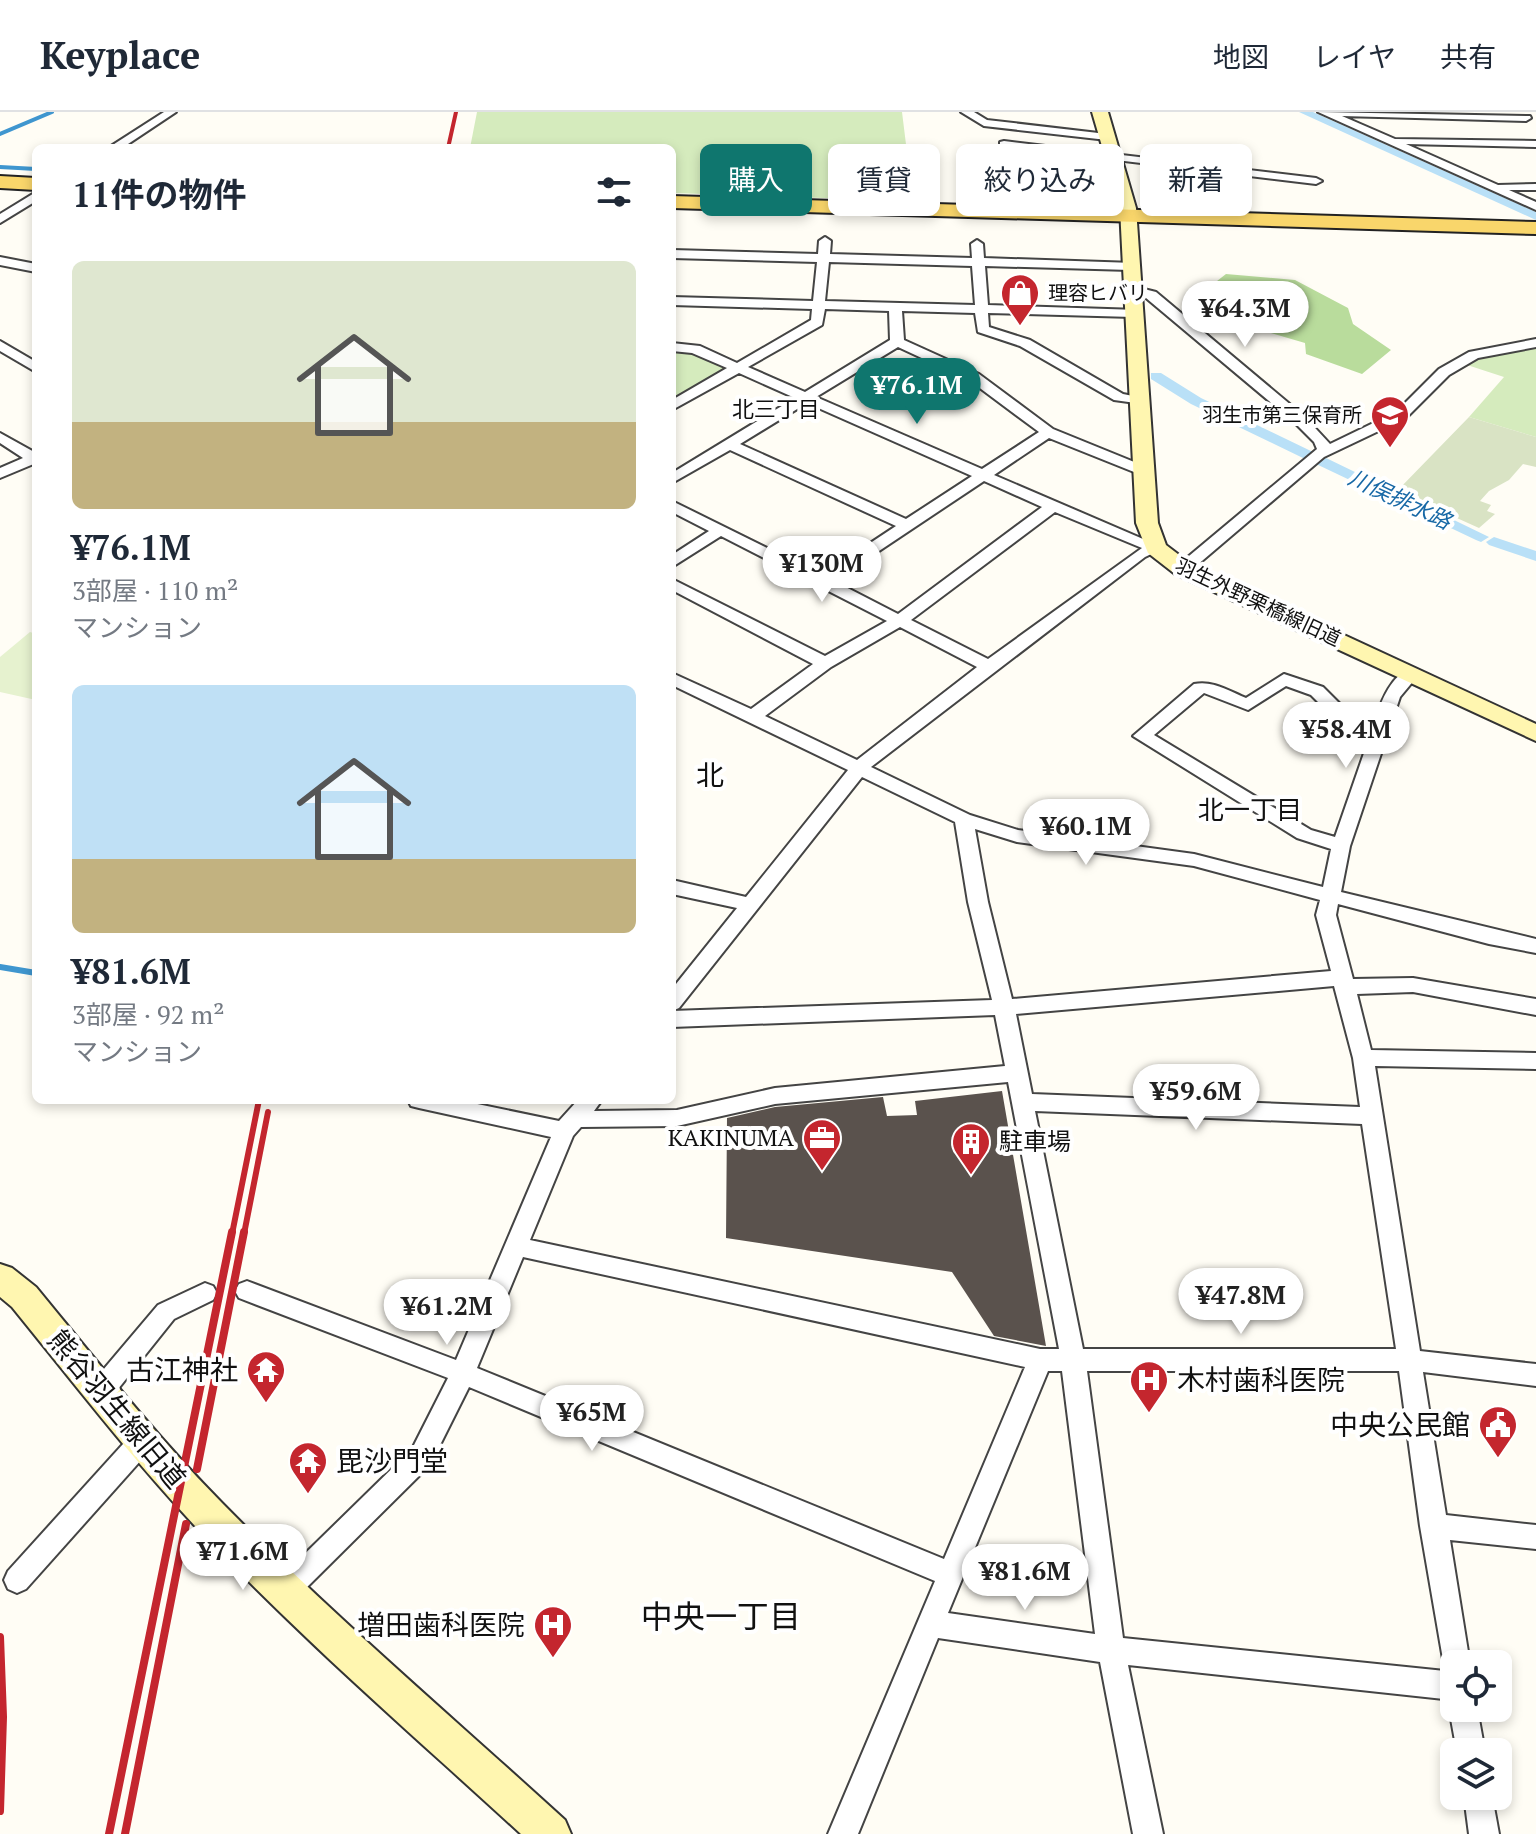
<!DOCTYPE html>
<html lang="ja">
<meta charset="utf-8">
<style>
:root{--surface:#fff;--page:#f2f2f3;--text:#1f2937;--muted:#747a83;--line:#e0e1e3;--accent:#0f766e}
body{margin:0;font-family:"PT Serif","Noto Sans JP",serif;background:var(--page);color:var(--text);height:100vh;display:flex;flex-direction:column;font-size:30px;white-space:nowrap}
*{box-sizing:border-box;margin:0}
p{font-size:26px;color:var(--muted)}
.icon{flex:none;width:44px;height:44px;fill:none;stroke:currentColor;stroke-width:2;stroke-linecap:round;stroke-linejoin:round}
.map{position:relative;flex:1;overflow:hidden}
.details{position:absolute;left:32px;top:32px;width:644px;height:960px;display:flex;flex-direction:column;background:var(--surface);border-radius:12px;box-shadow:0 4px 12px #0003}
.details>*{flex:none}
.top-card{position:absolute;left:700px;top:32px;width:716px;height:72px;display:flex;gap:16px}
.buttons{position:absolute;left:1440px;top:1538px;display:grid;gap:16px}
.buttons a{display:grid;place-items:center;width:72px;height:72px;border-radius:12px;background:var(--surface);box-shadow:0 4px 12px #0003;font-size:40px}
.price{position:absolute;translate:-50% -68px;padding:0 18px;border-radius:28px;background:#fff;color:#222;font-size:26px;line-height:52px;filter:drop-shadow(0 2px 4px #0008)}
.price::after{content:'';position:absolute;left:50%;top:48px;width:24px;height:18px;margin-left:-12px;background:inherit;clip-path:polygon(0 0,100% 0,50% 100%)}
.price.on{background:var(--accent);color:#fff}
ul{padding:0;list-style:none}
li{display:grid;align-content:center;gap:16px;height:424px;padding:0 40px}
li span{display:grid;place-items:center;height:248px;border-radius:12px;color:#555}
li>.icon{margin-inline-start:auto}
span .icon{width:144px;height:144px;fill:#fffc;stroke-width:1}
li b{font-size:34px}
h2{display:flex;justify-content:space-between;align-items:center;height:96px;padding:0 40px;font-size:34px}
.tag{padding:0 28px;border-radius:12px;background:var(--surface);box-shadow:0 4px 12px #0003;font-size:28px;line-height:72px}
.tag.on{background:var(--accent);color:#fff}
header{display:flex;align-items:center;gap:48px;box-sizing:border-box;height:112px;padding:0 40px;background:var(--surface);border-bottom:2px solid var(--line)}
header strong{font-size:38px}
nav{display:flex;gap:44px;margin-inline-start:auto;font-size:28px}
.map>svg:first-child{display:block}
.green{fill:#d5ebbd}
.forest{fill:#b9dc9c}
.cemetery{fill:#d9e3c4}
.pitch{fill:#e6f2cf}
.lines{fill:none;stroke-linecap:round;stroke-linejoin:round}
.stream-far1{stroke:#3f96cf;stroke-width:4}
.stream{stroke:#3f96cf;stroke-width:6}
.canal{fill:#b9e0f7;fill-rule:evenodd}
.building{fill:#5a524d}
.street-casing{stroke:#444;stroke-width:4}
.secondary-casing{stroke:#333;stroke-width:4}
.primary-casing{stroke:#222;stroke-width:4}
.street{fill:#fff;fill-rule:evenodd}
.secondary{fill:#fff6b0;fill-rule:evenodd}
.primary{fill:#f9d66b;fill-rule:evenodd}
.rail-far2{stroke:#c4262e;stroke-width:4}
.rail-far1{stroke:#c4262e;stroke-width:6}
.rail{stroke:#c4262e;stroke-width:8}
.labels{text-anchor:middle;stroke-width:8;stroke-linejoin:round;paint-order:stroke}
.far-poi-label{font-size:20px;fill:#111;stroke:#fff;text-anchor:start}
.far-street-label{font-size:20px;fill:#111;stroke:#fff}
.far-neighbourhood-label{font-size:22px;fill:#111;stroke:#fff}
.far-water-label{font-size:22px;font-style:italic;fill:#1768a6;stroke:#fff}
.poi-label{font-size:24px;fill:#111;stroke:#fff;text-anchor:end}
.neighbourhood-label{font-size:26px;fill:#111;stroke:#fff}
.quarter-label{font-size:28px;fill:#111;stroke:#fff}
.near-poi-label{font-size:28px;fill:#111;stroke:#fff;text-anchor:end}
.near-street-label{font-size:28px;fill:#111;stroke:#fff}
.near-neighbourhood-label{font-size:32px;fill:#111;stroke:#fff}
</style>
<header>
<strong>Keyplace</strong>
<nav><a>地図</a><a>レイヤ</a><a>共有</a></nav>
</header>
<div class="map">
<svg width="1536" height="1722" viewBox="0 0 1536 1722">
<rect width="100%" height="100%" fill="#fffdf5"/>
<g class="green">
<path d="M477 0H902L913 89 672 81V36H470Z"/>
<path d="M1536 233V325L1469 305 1504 265 1461 251 1473 246Z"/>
<path d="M672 238 691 239 724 253 725 257 672 289Z"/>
</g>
<path class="forest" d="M1226 162 1295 168 1348 196 1353 212 1391 238 1362 262 1306 242 1305 231 1251 215 1190 190Z"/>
<path class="cemetery" d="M1469 305 1536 325V355L1523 352 1509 368 1489 379 1480 389 1491 393 1487 399 1495 402 1479 416 1397 379Z"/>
<path class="pitch" d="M30 520 36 522V588L0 580V545Z"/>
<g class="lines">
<g class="stream-far1">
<path d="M0 22 52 0"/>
<path d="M0 55 36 57"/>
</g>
<path class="stream" d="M0 855 36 861"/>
<g class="canal">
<path d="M1299 0H1313L1536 100V108Z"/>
<path d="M1151 261H1161L1201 286 1313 340 1314 345H1324L1489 425 1481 430 1476 428 1314 351 1313 346H1303L1191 292 1151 267Z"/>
<path d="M1494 425 1536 439V449L1489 433 1486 430Z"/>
</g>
</g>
<path class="building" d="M1002 979 1046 1234 994 1224 952 1160 726 1126 727 1006 775 995 883 985 887 1004 917 1003 915 989Z"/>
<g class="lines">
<g class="street-casing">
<g id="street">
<path d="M164 0H176L122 36H108Z"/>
<path d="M961 0H974L987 8 1107 22 1113 25 1107 28 984 14Z"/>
<path d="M1318 0 1530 4 1531 6 1526 9 1342 4 1395 27 1536 29V35L1406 32 1498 73 1536 72V78H1509L1536 90V98Z"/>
<path d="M1004 29 1316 66 1322 69 1316 72 1000 34V30Z"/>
<path d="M36 80V89L0 111V102Z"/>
<path d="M825 125 831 129 830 142 972 146 971 132 977 128 983 132 984 146 1134 151V157L1130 158 985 154 988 193 1138 198 1139 201 1133 205 988 201 989 215 1030 228 1123 282 1143 286V292L1114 288 1020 234 978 220 975 201 902 199 904 228 979 262 1053 317 1149 356V362H1139L1049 326 994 363 1164 436 1145 445 871 655 970 703 1018 718 1194 742 1323 775 1331 737 1297 726 1133 624 1194 572C1213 568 1229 579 1246 586L1284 562 1323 575 1343 595 1375 607C1382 588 1391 563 1412 556L1420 561 1400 585 1350 734 1341 780 1536 827V841L1489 832 1338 792 1336 803 1353 867 1413 866 1536 887V903L1413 880 1357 882 1371 938 1536 941V957L1375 954 1420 1239 1536 1252V1274L1423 1260 1446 1403 1536 1413V1437L1450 1428 1470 1552H1454V1596H1477L1485 1640H1457L1449 1596 1453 1588 1128 1553 1163 1722H1133L1100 1550 938 1526 858 1722H828L935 1469 469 1275 430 1353 294 1488 285 1492 276 1488 272 1479 276 1470 412 1337 448 1266 239 1186 235 1179 239 1172 247 1169 456 1248 551 1025 419 996 411 994 408 988H458L559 1009 578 988H602L594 999 677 998 775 976 1005 954 995 903 672 915V899L992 888 968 790 955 710 862 665 679 896 672 899V877L737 796 672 782V768L746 785 848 658 672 573V561L751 597 813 552 672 478V467L825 544 887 509 721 424 672 455V443L709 419 672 400V389L822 463 896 414 730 338 672 371V361L795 286 739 261 672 298V288L727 256 692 241 672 239V231L700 234 737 251 811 208 812 197 672 193V185L813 189 817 150 672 146V138L818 142 819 129ZM829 150 972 154 975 193 825 189ZM825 197 889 199 890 228 805 280 748 255 822 213ZM898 235 969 268 1039 320 982 357 816 285ZM807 291 972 364 906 407 740 332ZM984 369 1042 395 898 502 834 469ZM1055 400 1142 436 988 547 911 508ZM900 515 977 555 857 648 765 604 831 555ZM1286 574 1311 583 1331 603 1372 618 1335 725 1311 718 1154 623 1204 581 1248 598ZM975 717 1017 730 1194 754 1320 788 1316 803 1331 859 1012 887 988 790ZM1334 874 1353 946 1360 995 1032 982 1016 902ZM1008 970 1059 1237H1040L530 1128 573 1024 581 1015 677 1014 775 992ZM1035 999 1362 1012 1396 1237H1083ZM523 1145 1025 1255 944 1447 477 1256ZM1048 1259H1062L1095 1522 948 1501ZM1087 1259H1399L1420 1414 1445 1559 1123 1526Z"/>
<path d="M0 145 36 152V160L0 153Z"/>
<path d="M1128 173 1156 180 1304 304 1330 332 1396 300 1439 257 1469 240 1536 227V235L1478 246 1449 263 1406 306 1324 345 1189 460H1177V454L1317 337 1314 330 1294 310 1146 186 1128 179Z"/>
<path d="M0 229 36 250V260L0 239Z"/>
<path d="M0 321 36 341V351L0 366V356L23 346 0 331Z"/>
<path d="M205 1171 213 1174 217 1181 213 1188 174 1207 110 1287 101 1290 92 1287 89 1279 92 1271 158 1193Z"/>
<path d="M142 1318 151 1321 154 1329 151 1337 26 1477 17 1481 8 1477 4 1468 8 1459 133 1321Z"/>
<path d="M1464 1684H1492L1499 1722H1469Z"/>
</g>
</g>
<g class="secondary-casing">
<g id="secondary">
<path d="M1092 0H1108L1136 96 1158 411 1166 433 1191 452 1536 612V629L1175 462 1148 441 1136 411 1120 96Z"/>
<path d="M0 1152 12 1156 36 1175C96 1248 155 1323 222 1391 331 1502 450 1603 565 1708L571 1722H521C411 1621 297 1523 195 1414 130 1344 72 1269 12 1195L0 1185Z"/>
</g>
</g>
<g class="primary-casing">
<g id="primary">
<path d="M0 64 36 66V78L0 76Z"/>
<path d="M672 84 1536 110V122L672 96Z"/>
</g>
</g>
<use href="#street" class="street"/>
<use href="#secondary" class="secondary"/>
<use href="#primary" class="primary"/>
<path class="rail-far2" d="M448 36 456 0"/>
<g class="rail-far1">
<path d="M232 1122 259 988"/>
<path d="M244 1122 268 1000"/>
</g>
<g class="rail">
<path d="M197 1357 244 1120"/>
<path d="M0 1525 3 1605 0 1699"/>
<path d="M109 1722 232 1120"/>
<path d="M125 1722 186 1412"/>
</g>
</g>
<defs>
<g id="shop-pin" transform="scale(2)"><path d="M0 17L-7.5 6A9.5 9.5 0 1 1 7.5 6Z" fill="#c4262e" stroke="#fff"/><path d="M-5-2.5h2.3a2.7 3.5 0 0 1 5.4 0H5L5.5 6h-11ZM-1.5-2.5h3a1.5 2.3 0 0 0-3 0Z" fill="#fff"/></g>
<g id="school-pin" transform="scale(2)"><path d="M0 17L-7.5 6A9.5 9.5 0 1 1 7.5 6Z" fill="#c4262e" stroke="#fff"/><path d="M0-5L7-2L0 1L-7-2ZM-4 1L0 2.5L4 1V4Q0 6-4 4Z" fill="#fff"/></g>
<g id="office-pin" transform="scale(2)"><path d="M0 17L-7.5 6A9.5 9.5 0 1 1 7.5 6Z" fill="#c4262e" stroke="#fff"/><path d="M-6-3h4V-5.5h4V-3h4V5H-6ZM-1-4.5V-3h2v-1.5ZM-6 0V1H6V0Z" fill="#fff"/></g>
<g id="building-pin" transform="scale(2)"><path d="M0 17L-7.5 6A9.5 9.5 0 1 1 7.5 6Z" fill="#c4262e" stroke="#fff"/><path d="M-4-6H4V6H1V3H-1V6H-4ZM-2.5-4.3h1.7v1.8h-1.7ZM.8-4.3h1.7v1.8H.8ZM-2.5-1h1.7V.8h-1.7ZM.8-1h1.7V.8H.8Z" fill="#fff"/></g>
<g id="temple-pin" transform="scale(2)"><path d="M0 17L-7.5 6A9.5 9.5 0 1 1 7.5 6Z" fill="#c4262e" stroke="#fff"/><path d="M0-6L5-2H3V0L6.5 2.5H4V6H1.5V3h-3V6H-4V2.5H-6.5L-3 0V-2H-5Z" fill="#fff"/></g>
<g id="hospital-pin" transform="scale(2)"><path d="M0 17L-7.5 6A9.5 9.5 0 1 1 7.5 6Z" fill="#c4262e" stroke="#fff"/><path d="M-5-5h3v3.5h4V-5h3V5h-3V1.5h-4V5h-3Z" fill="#fff"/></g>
<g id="civic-pin" transform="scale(2)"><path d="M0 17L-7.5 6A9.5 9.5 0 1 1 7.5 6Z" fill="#c4262e" stroke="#fff"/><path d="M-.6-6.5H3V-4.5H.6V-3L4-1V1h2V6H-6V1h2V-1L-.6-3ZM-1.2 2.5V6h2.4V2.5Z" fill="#fff"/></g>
</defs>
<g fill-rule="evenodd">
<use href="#shop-pin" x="1020" y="181"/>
<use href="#school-pin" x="1390" y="303"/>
<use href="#office-pin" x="822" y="1026"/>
<use href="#building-pin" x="971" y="1030"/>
<use href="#temple-pin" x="266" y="1258"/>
<use href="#hospital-pin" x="1149" y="1268"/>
<use href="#civic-pin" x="1498" y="1313"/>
<use href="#temple-pin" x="308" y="1349"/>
<use href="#hospital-pin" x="553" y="1513"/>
</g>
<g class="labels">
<g class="far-poi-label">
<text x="1048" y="188">理容ヒバリ</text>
<text x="1362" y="310" text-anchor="end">羽生市第三保育所</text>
</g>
<g class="far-street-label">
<text transform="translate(1258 490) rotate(25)" y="7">羽生外野栗橋線旧道</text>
</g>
<g class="far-neighbourhood-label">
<text x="776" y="305">北三丁目</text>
</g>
<g class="far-water-label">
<text transform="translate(1400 387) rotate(25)" y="8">川俣排水路</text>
</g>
<g class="poi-label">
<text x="794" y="1034">KAKINUMA</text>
<text x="999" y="1038" text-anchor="start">駐車場</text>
</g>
<g class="neighbourhood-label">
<text x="1250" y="707">北一丁目</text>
</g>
<g class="quarter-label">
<text x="710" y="673">北</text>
</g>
<g class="near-poi-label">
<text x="238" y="1268">古江神社</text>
<text x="1177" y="1278" text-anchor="start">木村歯科医院</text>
<text x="1470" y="1323">中央公民館</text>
<text x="336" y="1359" text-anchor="start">毘沙門堂</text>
<text x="525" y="1523">増田歯科医院</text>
</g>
<g class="near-street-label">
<text transform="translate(117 1297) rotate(50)" y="10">熊谷羽生線旧道</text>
</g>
<g class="near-neighbourhood-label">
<text x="721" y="1516">中央一丁目</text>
</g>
</g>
</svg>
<div class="buttons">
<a><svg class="icon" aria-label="locate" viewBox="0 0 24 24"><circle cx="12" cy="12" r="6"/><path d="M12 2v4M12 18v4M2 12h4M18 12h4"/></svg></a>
<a><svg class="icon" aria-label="layers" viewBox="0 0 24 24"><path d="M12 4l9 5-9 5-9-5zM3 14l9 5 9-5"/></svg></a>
</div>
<b class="price" style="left:1245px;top:237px">¥64.3M</b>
<b class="price on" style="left:917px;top:314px">¥76.1M</b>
<b class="price" style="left:822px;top:492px">¥130M</b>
<b class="price" style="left:1346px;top:658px">¥58.4M</b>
<b class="price" style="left:1086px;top:755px">¥60.1M</b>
<b class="price" style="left:1196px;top:1020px">¥59.6M</b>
<b class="price" style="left:1241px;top:1224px">¥47.8M</b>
<b class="price" style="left:447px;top:1235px">¥61.2M</b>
<b class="price" style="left:592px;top:1341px">¥65M</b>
<b class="price" style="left:243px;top:1480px">¥71.6M</b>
<b class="price" style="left:1025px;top:1500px">¥81.6M</b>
<div class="top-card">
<a class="tag on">購入</a>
<a class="tag">賃貸</a>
<a class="tag">絞り込み</a>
<a class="tag">新着</a>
</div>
<section class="details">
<h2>11件の物件<svg class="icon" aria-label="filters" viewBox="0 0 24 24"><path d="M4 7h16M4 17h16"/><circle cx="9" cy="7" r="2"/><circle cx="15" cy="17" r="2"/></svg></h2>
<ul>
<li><span style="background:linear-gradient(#dfe7d0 65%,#c2b280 0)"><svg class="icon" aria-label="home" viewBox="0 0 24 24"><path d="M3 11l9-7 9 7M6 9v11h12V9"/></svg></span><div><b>¥76.1M</b><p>3部屋 · 110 m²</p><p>マンション</p></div></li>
<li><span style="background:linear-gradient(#bfe0f5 70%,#c2b280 0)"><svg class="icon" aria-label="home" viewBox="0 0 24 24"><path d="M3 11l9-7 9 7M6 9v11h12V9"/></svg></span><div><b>¥81.6M</b><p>3部屋 · 92 m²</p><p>マンション</p></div></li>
</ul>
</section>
</div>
